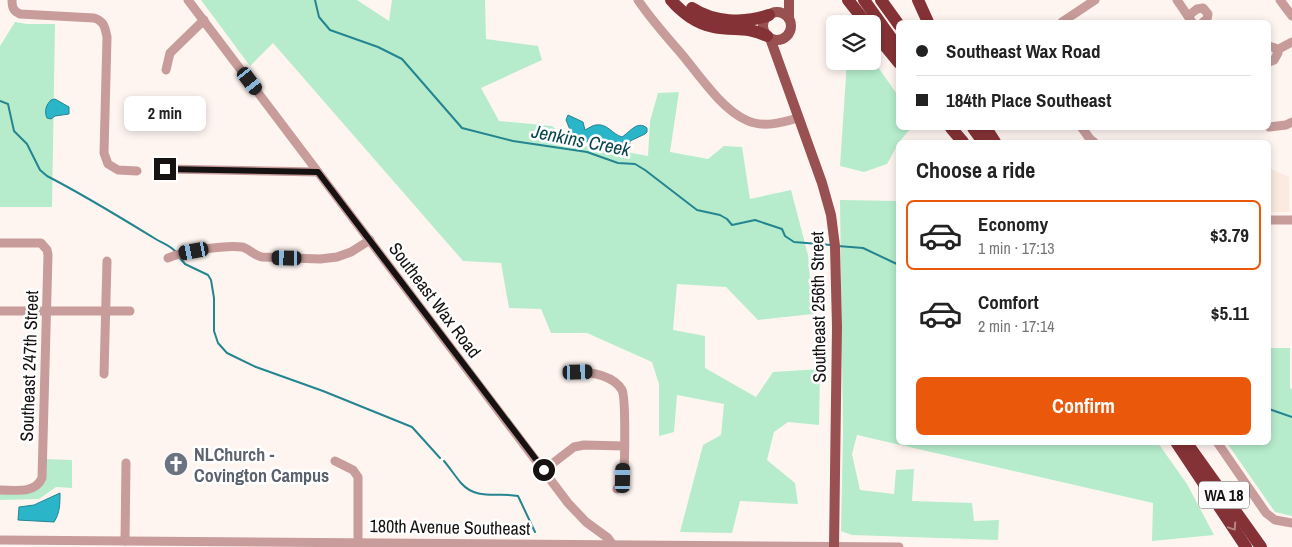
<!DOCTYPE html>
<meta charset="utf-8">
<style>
:root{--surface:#fff;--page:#f6f6f6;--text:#222;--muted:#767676;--line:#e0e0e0;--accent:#ea580c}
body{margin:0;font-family:"Archivo Narrow",sans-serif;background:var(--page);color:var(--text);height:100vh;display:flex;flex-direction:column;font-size:19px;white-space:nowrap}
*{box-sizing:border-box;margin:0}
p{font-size:16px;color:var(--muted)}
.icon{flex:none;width:28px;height:28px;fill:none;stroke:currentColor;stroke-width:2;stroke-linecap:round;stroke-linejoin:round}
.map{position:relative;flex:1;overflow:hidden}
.panel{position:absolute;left:896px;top:140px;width:375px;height:305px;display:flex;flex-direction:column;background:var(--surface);border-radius:8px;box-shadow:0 2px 8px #0003}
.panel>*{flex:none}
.guide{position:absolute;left:896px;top:20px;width:375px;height:110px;border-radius:8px;box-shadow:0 2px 8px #0003;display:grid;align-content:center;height:110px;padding:0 20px;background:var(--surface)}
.controls{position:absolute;left:826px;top:15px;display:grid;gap:10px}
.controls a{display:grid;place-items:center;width:55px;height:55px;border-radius:8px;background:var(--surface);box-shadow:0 2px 8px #0003;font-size:25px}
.end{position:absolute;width:22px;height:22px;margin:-11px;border:6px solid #161211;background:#fff;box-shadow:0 0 0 2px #fff}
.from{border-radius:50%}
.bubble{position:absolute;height:35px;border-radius:8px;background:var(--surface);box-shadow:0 2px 8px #0003;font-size:16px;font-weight:700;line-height:35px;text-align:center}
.car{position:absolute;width:15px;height:30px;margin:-15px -8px;border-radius:6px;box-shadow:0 0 4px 1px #0007;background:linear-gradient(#222 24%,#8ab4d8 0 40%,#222 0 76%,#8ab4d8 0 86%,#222 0)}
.guide b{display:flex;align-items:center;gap:18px;height:48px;font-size:19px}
.guide b+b{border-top:1px solid var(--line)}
.guide i{width:12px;height:12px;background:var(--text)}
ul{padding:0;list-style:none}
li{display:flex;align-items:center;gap:15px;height:70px;margin:0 10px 8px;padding:0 10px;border:2px solid transparent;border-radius:8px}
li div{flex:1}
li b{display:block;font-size:19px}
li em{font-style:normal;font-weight:700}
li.active{border-color:var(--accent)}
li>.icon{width:45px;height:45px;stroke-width:1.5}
h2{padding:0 20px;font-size:22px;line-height:60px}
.button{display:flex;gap:10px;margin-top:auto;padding:10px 20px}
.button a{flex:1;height:58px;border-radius:8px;background:var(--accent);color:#fff;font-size:20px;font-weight:700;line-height:58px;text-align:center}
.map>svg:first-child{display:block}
.industrial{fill:#fce9e0}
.green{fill:#b6eccc}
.water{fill:#2ab6c8;stroke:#248591}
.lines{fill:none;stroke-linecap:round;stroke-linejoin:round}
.stream{stroke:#248591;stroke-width:2}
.minor{stroke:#c79c9b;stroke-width:9}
.major{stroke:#985050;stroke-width:10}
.highway{stroke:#853236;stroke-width:12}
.oneway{stroke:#b68486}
.route{stroke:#161211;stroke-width:6}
.labels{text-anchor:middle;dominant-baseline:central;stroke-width:5;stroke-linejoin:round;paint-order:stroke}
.shield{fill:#fff;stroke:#5c5958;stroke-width:1}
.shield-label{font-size:16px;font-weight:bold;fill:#161211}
.street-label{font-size:18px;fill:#161211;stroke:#fff}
.worship-label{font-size:18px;font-weight:bold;fill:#5b616d;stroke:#fff;text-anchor:start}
.water-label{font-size:19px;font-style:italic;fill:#09454d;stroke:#fff}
</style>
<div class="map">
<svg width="1292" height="547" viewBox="0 0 1292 547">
<rect width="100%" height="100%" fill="#fef5f1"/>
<polygon class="industrial" points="1269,168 1289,177 1289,210 1287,212 1269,212"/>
<g class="green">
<polygon points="201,0 357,0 389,21 392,0 485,0 486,39 538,46 542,60 481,88 499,121 552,126 574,145 610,149 648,156 650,121 658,93 679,92 670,152 708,159 724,146 742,147 750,199 791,190 808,255 813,314 758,320 726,287 677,284 673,330 705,336 705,368 756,397 773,372 820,369 819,425 788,422 774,432 767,460 795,483 798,504 740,501 732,533 680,532 703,445 721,435 724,404 677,395 674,432 659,436 659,384 652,362 587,333 551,333 541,309 509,308 501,263 463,261 273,43 250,66"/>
<polygon points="15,22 27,24 55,24 52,207 0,207 0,46"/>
<polygon points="873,60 899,97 899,128 911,128 899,142 887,164 864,172 840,166 847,61 872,61"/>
<polygon points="840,200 899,201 899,442 1158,443 1187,484 1214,535 1152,541 1153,503 857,435 852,454 860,490 894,494 896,470 914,469 912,501 972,503 974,521 999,520 998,540 852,535 841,531 843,432"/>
<polygon points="1269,348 1290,348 1290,388 1292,389 1292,516 1275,512 1227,443 1269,442"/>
<path d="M45 459 72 460V488L56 487 39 499 0 500V493L35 491C46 484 44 471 45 459Z"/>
</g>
<g class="water">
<path d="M55 99 69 107V114L55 116 51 119 47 118C44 111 46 105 51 100Z"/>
<path d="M568 115 583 122 585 130C589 128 593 125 596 125 607 123 612 134 622 137 630 132 637 120 647 128V132L645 134 630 141 629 149H627L605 140 584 142 573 137 566 120Z"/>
<path d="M60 493C60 504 60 513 54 522L18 520 19 507 34 505Z"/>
</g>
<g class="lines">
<g class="stream">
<polyline points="315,0 319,17 330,30 378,47 402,59 462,128 513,141 587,152 618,163 635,164 645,170 697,210 720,215 727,219 732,225 755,220 782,229 785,236 794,242 831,245"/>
<path d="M0 101 8 104 14 131 27 144 40 170 47 176C84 195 118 216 154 238 162 243 170 245 176 252"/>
<polyline points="838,246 863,248 899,265"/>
<polyline points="180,258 185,264 208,275 211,280 214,298 214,331 218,343 227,353 256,367 323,391 412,427 440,458"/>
<polyline points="1269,409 1292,417"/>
<path d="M444 461C450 468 455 476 461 483 477 501 498 492 518 496L535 532"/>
</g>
<g class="minor">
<path d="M12 0C12 7 13 11 20 14L94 18C104 21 105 27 107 37L104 153 108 164 118 170 137 171"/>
<polyline points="188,0 568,503 586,522 608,538 613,545"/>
<path d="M638 0C650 18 665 35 679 51 698 73 720 108 746 120 763 128 781 123 798 118"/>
<polyline points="1177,0 1192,22"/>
<polyline points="1280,0 1292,16"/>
<polyline points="1188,16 1197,9 1203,8 1208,14 1207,19 1203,22"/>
<polyline points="1062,22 1095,0"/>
<polyline points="1269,46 1275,48 1278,53 1274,60 1269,62"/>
<polyline points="1277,50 1292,42"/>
<polyline points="166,70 170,53 204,20"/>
<polyline points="1269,127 1286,125 1292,122"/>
<polyline points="1082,128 1090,139 1094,142"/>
<polyline points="165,169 318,172"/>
<polyline points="1269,220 1292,220"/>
<path d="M0 243H41L47 250 48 255 42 478C35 494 15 490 0 490"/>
<path d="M168 258C183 251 225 245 242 247 248 248 255 256 262 257L320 259 337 257 351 252 370 240"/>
<polyline points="0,311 130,311"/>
<path d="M578 372C592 372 614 376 622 390 626 398 625 468 623 479 622 483 619 486 617 489"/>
<polyline points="104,374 107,261"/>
<polyline points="1217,442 1266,513 1275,520 1292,523"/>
<polyline points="335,461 353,470 358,477 358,542"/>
<polyline points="544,470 574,447 584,445 624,446"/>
<polyline points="0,540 899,547"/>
<polyline points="125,541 126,463"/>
</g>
<g class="major">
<circle cx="777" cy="26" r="14"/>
<polyline points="789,18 789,0"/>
<polyline points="770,38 822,183 831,215 835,246 837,327 834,547"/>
</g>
<g class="highway">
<path d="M671 0C681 12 697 24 714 27 734 31 747 26 767 36"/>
<polyline points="848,0 867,24"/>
<polyline points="864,0 899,49"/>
<polyline points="881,0 899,25"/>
<polyline points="918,0 928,22"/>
<path d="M692 8C713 22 744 24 769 15"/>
<polyline points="872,30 899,63"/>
<polyline points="951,128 963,142"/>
<polyline points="973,128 983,142"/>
<polyline points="986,128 995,142"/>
<polyline points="1176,442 1246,547"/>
<polyline points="1186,442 1261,547"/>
</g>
</g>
<defs><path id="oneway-chevron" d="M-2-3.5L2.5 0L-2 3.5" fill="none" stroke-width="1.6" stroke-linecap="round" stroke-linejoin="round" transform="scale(1.25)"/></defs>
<use class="oneway" href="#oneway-chevron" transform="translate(1233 527) rotate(56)"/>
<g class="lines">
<polyline class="route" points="165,169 318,172 544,470"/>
</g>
<defs>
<g id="church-disc" transform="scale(1.25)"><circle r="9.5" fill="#6b7280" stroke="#fff"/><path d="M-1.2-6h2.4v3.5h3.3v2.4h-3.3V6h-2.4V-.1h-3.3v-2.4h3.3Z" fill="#fff"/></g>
</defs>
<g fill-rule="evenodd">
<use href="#church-disc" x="176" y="464"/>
</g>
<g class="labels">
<rect class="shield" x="1199" y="481.5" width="50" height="27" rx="4"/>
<g class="shield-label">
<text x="1224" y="495">WA 18</text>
</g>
<g class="street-label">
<text transform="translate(435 300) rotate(53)">Southeast Wax Road</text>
<text transform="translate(818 307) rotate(-91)">Southeast 256th Street</text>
<text transform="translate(29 366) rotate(-88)">Southeast 247th Street</text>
<text transform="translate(450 527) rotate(1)">180th Avenue Southeast</text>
</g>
<g class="worship-label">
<text x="194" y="454">NLChurch -<tspan x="194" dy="21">Covington Campus</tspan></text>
</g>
<g class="water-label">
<text transform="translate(581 140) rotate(11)">Jenkins Creek</text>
</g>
</g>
</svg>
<div class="controls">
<a><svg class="icon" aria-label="layers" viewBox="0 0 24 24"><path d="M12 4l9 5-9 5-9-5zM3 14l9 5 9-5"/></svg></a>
</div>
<i class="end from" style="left:544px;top:470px"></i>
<i class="end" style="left:165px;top:169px"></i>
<div class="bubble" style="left:124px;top:96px;width:82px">2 min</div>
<i class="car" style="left:250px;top:81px;rotate:143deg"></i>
<i class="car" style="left:194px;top:251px;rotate:259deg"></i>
<i class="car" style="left:287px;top:258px;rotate:271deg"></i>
<i class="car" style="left:578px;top:372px;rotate:88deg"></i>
<i class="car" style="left:623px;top:478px;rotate:1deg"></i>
<div class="guide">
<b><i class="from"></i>Southeast Wax Road</b>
<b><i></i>184th Place Southeast</b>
</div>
<section class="panel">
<h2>Choose a ride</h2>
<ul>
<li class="active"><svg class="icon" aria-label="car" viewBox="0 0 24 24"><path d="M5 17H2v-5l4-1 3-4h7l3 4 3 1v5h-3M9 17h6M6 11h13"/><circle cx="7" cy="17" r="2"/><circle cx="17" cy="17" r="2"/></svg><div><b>Economy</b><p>1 min · 17:13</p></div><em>$3.79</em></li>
<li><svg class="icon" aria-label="car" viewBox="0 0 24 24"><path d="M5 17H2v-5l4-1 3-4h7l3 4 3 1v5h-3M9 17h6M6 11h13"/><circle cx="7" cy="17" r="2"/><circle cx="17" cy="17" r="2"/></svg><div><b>Comfort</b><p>2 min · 17:14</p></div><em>$5.11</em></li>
</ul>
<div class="button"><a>Confirm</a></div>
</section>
</div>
